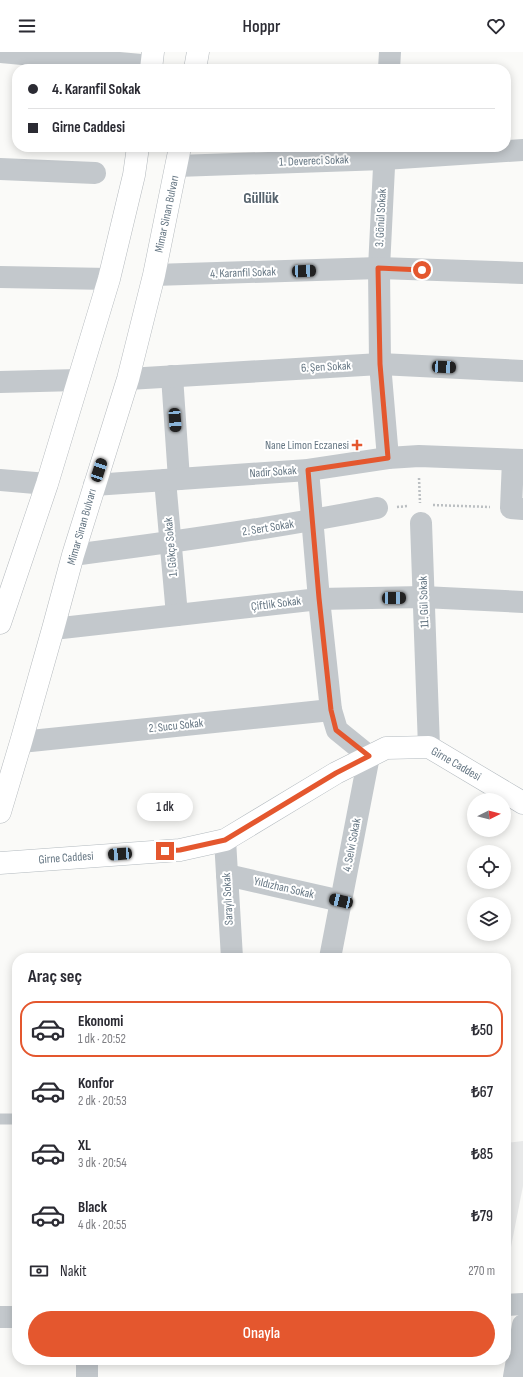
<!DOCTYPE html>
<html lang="tr">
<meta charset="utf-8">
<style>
:root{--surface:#fff;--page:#f2f2f3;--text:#2b2b33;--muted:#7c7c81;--line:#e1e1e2;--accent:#e4572e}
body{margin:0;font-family:"Sofia Sans Condensed",sans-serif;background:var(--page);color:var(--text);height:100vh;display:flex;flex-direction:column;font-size:15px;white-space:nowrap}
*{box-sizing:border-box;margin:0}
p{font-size:13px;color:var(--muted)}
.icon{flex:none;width:22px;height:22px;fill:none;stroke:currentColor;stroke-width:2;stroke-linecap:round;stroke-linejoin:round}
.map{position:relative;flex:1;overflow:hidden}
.drawer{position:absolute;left:12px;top:901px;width:499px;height:412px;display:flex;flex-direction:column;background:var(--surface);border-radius:16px;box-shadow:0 2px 10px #0003}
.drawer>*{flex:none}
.hud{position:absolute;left:12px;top:12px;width:499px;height:88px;border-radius:16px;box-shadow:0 2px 10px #0003;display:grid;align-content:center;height:88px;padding:0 16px;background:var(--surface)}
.needle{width:26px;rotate:84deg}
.fabs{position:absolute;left:467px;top:741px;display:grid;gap:8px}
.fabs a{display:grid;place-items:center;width:44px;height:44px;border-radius:50%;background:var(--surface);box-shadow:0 2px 10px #0003;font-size:20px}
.end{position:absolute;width:18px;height:18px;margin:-9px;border:5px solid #e4572e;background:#fff;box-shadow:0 0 0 2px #fff}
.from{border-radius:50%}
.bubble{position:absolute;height:28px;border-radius:14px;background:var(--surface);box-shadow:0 2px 10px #0003;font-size:13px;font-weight:600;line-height:28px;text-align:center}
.car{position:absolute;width:12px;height:24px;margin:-12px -6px;border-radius:5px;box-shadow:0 0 3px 1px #0007;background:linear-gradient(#222 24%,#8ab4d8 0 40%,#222 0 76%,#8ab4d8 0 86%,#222 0)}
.hud b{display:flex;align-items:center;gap:14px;height:38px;font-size:15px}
.hud b+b{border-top:1px solid var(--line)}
.hud i{width:10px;height:10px;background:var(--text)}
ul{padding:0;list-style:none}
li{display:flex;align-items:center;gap:12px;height:56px;margin:0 8px 6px;padding:0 8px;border:2px solid transparent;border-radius:16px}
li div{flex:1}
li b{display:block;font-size:15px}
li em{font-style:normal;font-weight:600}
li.current{border-color:var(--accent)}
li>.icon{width:36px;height:36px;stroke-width:1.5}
h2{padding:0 16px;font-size:18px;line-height:48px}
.pay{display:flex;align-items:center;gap:10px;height:44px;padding:0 16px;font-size:15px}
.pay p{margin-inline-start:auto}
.button{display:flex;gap:8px;margin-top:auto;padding:8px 16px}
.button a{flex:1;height:46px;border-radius:24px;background:var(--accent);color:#fff;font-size:16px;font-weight:600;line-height:46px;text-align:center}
header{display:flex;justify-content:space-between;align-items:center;height:52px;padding:0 16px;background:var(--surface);font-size:18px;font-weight:600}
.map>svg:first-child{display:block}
.built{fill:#e8e9e9}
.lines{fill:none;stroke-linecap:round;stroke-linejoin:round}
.secondary-casing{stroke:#b3babf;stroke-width:23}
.primary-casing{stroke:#b5babe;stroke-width:23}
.path{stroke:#bbbfc2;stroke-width:2.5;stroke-dasharray:2 2;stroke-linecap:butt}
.service{stroke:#c3c8cc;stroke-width:11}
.minor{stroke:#c3c8cc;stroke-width:22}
.secondary{stroke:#fff;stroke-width:22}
.primary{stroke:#fff;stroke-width:22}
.route{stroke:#e4572e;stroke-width:5}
.poi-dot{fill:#e4572e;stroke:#fff;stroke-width:1.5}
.labels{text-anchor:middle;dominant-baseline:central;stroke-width:4;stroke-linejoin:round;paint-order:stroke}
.street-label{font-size:12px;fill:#657683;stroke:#fff}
.poi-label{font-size:12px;fill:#657683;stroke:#fff;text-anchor:end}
.district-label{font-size:16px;font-weight:bold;fill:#57646e;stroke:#fff}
</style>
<header><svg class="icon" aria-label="menu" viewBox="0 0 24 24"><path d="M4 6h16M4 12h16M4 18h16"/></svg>Hoppr<svg class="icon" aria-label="heart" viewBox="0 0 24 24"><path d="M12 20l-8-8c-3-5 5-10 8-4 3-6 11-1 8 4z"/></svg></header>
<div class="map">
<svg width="523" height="1325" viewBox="0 0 523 1325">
<rect width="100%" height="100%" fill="#fafaf8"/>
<polygon class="built" points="523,1089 523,1134 506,1220 506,1091"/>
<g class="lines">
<g class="secondary-casing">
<polyline id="secondary" points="0,811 180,798 225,788 336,721 386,696 429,695 523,751"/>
</g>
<g class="primary-casing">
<g id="primary">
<polyline points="151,17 153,0"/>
<polyline points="195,17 198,0"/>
<polyline points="0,571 47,432 109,227 134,123 138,95"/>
<polyline points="0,760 21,690 53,577 73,503 128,327 154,223 180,95"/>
</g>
</g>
<g class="path">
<polyline points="419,426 420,451"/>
<polyline points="433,453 490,455"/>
<polyline points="397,455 408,454"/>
</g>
<polyline class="service" points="0,1067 17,1067"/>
<g class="minor">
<polyline points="0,0 152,14"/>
<polyline points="389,17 390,0"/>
<polyline points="385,95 379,216 380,312 388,406"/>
<polyline points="177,114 384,107 523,98"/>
<polyline points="0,117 95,121"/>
<polyline points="154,223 379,216 523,221"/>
<polyline points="0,225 109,227"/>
<polyline points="172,324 179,427"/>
<polyline points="128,327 380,312 523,319"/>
<polyline points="0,330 78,328"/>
<polyline points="513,408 511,456 523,457"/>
<polyline points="308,418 319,547 331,658 337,678 369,704 330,906"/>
<polyline points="0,428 47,432"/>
<polyline points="165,428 177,563"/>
<polyline points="94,433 308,418 388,406 419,404 523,408"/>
<polyline points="421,471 429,695"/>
<path d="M73 503C175 490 276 476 377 456"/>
<polyline points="53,577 319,547 423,545 523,550"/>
<polyline points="21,690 331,658"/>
<polyline points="225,788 232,906"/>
<polyline points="227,823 341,849"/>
<polyline points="506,1253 523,1252"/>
<polyline points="0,1265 17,1265"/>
<polyline points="87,1325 87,1308"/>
<polyline points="514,1325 523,1273"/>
</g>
<use href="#secondary" class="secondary"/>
<use href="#primary" class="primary"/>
</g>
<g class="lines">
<polyline class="route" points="165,799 180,798 225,788 336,721 369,704 336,678 331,658 319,546 308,418 388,406 380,312 378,216 422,218"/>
</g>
<path class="poi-dot" d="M355 387h4v4h4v4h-4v4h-4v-4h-4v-4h4z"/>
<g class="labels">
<g class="street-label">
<text transform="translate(314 109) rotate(-2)">1. Devereci Sokak</text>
<text transform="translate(167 162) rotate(-78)">Mimar Sinan Bulvarı</text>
<text transform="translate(381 166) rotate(-87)">3. Gönül Sokak</text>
<text transform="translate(243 221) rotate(-2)">4. Karanfil Sokak</text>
<text transform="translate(326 315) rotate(-3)">6. Şen Sokak</text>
<text transform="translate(273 420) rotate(-4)">Nadir Sokak</text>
<text transform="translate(82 475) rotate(-74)">Mimar Sinan Bulvarı</text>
<text transform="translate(268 476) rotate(-9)">2. Sert Sokak</text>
<text transform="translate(171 495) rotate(-95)">1. Gökçe Sokak</text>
<text transform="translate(424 550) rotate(-92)">11. Gül Sokak</text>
<text transform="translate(276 552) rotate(-7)">Çiftlik Sokak</text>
<text transform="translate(176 674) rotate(-6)">2. Sucu Sokak</text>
<text transform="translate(456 712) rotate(30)">Girne Caddesi</text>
<text transform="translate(352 793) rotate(-79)">4. Selvi Sokak</text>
<text transform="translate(66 806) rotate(-4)">Girne Caddesi</text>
<text transform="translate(284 836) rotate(13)">Yıldızhan Sokak</text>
<text transform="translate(228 847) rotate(-93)">Saraylı Sokak</text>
</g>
<g class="poi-label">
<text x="349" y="393">Nane Limon Eczanesi</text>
</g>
<g class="district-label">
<text x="261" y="146">Güllük</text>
</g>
</g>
</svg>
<div class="fabs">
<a><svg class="needle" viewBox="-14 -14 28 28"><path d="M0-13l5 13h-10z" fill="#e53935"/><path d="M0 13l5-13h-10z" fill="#7c7c81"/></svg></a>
<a><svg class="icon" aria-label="locate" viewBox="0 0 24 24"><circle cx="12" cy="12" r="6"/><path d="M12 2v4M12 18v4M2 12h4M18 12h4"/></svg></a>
<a><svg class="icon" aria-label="layers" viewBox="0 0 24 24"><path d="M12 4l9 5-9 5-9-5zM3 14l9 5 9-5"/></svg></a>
</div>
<i class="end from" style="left:422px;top:218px"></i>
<i class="end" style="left:165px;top:799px"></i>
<div class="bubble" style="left:137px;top:741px;width:56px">1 dk</div>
<i class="car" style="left:304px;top:219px;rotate:88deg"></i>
<i class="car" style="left:444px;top:315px;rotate:93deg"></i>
<i class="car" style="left:175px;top:368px;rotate:176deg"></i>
<i class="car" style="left:99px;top:418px;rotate:18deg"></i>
<i class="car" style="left:394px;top:546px;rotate:89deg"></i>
<i class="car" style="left:120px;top:802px;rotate:266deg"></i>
<i class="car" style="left:341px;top:849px;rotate:283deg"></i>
<div class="hud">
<b><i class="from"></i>4. Karanfil Sokak</b>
<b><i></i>Girne Caddesi</b>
</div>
<section class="drawer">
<h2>Araç seç</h2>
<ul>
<li class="current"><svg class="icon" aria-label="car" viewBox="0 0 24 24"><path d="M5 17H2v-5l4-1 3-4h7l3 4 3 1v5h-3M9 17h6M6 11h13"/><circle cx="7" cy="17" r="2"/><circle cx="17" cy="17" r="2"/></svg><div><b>Ekonomi</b><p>1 dk · 20:52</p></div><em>₺50</em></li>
<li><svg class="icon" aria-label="car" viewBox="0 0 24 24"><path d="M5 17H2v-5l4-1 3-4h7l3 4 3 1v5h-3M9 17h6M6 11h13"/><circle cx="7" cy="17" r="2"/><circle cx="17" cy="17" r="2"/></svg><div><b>Konfor</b><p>2 dk · 20:53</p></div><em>₺67</em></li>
<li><svg class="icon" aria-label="car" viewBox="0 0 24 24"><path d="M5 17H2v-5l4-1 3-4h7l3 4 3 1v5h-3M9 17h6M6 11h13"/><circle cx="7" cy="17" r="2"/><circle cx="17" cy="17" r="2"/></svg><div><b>XL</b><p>3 dk · 20:54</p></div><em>₺85</em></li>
<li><svg class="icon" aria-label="car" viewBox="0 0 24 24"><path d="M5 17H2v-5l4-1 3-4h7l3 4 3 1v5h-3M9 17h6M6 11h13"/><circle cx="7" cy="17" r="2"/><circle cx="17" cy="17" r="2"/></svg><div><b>Black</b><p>4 dk · 20:55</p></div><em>₺79</em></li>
</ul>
<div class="pay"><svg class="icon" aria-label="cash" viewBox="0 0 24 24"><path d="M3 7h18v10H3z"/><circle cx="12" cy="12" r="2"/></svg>Nakit<p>270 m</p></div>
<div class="button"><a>Onayla</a></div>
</section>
</div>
